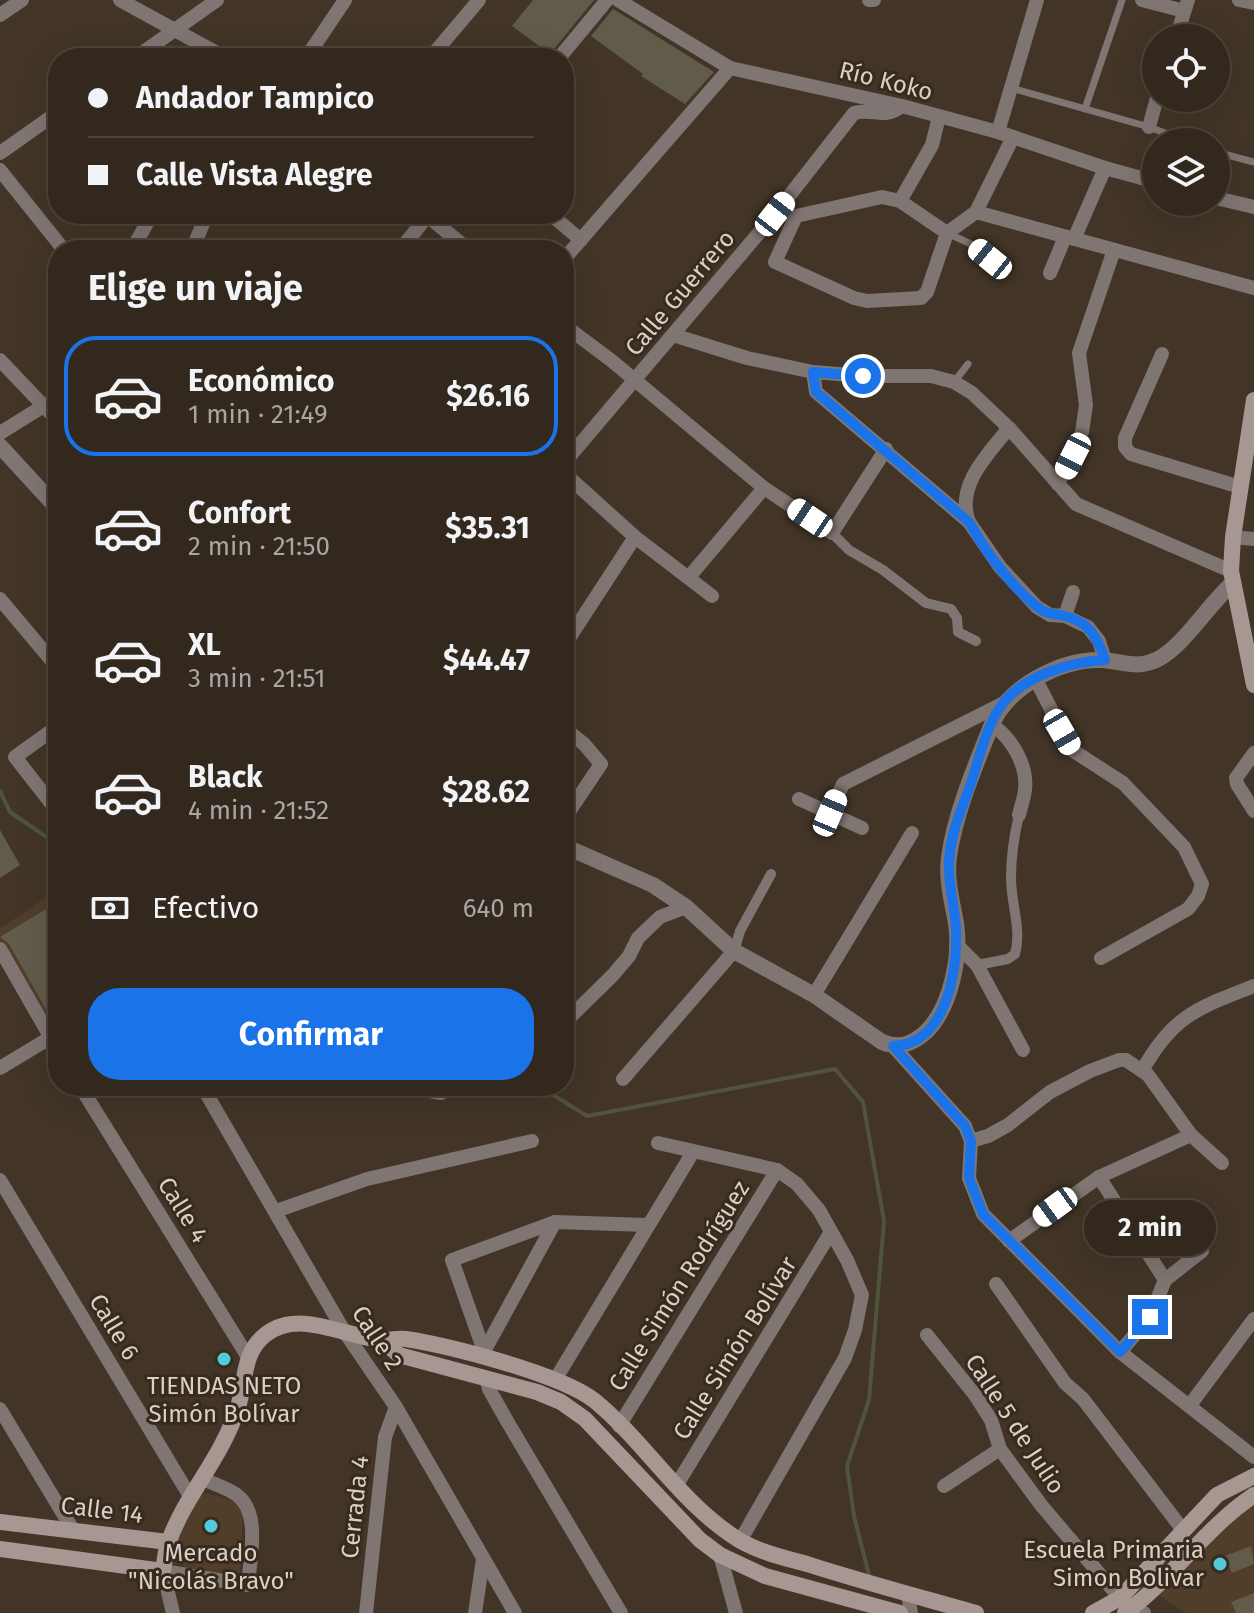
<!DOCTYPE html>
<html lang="es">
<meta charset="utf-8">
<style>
:root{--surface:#32281d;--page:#3a3026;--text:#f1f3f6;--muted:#a8a6a4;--line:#4d443b;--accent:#1a73e8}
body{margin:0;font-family:"Fira Sans",sans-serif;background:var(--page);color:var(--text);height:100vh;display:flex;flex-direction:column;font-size:30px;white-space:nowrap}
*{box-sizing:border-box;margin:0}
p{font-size:26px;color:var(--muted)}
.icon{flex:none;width:44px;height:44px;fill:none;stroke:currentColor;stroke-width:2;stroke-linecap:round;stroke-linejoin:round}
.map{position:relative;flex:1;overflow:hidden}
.drawer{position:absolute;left:48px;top:240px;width:526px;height:856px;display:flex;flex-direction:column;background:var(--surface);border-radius:32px;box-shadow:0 8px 32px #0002,0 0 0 2px var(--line)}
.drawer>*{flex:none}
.guide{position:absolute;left:48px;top:48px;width:526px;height:176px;border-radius:32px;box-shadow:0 8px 32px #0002,0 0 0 2px var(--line);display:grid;align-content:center;height:176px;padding:0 40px;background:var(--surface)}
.tools{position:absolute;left:1142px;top:24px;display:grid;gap:16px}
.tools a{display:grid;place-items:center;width:88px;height:88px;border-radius:50%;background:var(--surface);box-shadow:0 8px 32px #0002,0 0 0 2px var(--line);font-size:40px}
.end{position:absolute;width:36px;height:36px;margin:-18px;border:10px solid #1a73e8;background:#fff;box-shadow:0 0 0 4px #fff}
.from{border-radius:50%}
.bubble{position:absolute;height:56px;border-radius:28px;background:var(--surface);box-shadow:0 8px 32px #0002,0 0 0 2px var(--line);font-size:26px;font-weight:700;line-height:56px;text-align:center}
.car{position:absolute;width:24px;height:48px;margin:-24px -12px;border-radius:10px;box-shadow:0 0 6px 2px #0007;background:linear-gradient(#fff 24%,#345 0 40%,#fff 0 76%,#345 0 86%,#fff 0)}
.guide b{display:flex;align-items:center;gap:28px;height:76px;font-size:30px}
.guide b+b{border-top:2px solid var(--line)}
.guide i{width:20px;height:20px;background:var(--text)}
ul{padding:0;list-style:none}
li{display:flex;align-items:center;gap:24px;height:120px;margin:0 16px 12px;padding:0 24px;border:4px solid transparent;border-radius:32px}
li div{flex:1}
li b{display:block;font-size:30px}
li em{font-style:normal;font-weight:700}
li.selected{border-color:var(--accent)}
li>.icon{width:72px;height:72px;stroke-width:1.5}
h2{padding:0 40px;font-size:36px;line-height:96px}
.pay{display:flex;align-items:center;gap:20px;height:88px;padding:0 40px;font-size:30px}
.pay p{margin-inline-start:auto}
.button{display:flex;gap:16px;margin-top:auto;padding:16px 40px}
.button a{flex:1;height:92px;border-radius:32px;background:var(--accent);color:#fff;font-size:32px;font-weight:700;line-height:92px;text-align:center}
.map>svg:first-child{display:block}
.built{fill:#503e2b}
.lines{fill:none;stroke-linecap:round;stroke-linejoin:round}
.stream{stroke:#50533d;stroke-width:4}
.building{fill:#615c49}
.service{stroke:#7f7572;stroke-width:7}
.pedestrian{stroke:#7f7572;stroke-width:10}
.minor{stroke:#7f7572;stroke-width:14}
.tertiary{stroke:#7f7572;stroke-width:16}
.secondary{stroke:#a79792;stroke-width:16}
.route{stroke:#1a73e8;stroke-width:10}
.poi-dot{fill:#52cbd9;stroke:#382b1d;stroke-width:3}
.labels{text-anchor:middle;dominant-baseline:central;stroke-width:6;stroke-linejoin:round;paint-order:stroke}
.street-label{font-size:24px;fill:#d9d0c8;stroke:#382b1d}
.poi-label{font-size:24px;fill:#d9d0c8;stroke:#382b1d}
</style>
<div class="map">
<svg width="1254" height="1613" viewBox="0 0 1254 1613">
<rect width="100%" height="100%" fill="#423527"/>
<g class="built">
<polygon points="58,889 58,1027 51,1032 0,939 0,929"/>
<polygon points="206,1493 235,1501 243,1513 240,1578 185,1569 173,1539 194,1500"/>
<polygon points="1254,1501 1254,1613 1186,1613 1158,1595 1215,1533"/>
</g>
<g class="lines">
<g class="stream">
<polyline points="0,791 10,812 58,845"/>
<polyline points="539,1086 587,1116 835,1069 863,1102 884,1221 869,1400 847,1466 854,1516 870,1579"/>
</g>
</g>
<g class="building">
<polygon points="533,0 594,0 550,54 512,26"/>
<polygon points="613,9 714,72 685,104 641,76 643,74 591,36"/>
<polygon points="0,830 20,865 0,878"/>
<polygon points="58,902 58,1017 52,1020 9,944 0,937"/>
<polygon points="1251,1546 1254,1564 1232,1573 1225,1556"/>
<polygon points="1254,1593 1254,1613 1236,1613 1231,1602"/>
</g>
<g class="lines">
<g class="service">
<polyline points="1011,88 1149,127 1189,142"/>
<polyline points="1085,109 1122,0"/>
<polyline points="1216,152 1254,162"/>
<polyline points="947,233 973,245 997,268"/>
<polyline points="954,382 968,364"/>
</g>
<g class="pedestrian">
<polyline points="832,533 849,550 883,570 926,603 951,609 957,618 958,632 976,641"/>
<polyline points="734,951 740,931 771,874"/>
<path d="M977 965 1008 959 1015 954C1022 930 1011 904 1011 878 1011 857 1014 836 1019 815"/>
</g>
<g class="minor">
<polyline points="120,0 226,58"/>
<polyline points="618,0 730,68 902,106 998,132 1105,168 1156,182"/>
<polyline points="869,0 874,0"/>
<polyline points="1142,0 1184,11"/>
<polyline points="1239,0 1254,3"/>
<polyline points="0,15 22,0"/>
<polyline points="1176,38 1188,0"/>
<polyline points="135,58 217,0"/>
<polyline points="306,58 345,0"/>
<polyline points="430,58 479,0"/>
<polyline points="559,58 607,0"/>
<polyline points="1149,127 1157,98"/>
<polyline points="998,132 1037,0"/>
<polyline points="0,153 58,112"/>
<polyline points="0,170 64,250"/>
<polyline points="1216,198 1254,207"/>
<polyline points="900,201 932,145 939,117"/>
<polyline points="976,212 1254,288"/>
<polyline points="425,214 469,250"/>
<polyline points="550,214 581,240"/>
<polyline points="787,215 796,216 882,197 900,201 947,233"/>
<polyline points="796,216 775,262 854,298 867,301 921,298 927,292 947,233 976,212 1013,137"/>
<polyline points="1074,239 1105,168"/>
<polyline points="305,249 308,250"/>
<polyline points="132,250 152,214"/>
<polyline points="192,250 207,214"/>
<polyline points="400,250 429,214"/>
<polyline points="564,259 730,68"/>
<polyline points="1050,273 1065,237"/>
<polyline points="564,325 612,361 764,488 832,533 886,449"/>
<polyline points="673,335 747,358 813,372 863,376 931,376 954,382 972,393 1009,428 1076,504 1231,571"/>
<polyline points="1162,354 1125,438 1125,447 1131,454 1240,487"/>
<polyline points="0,360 58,421"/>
<polyline points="813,372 816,392 969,522 1000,567 1037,607 1050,615 1065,616 1088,627 1099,641 1105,660"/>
<polyline points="0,433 58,397"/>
<path d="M564 463 775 214 854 113C874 108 883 120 902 106"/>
<polyline points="564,473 635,537 712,596"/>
<polyline points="1058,484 1082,432 1086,405 1079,353 1114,250"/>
<path d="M969 522C955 486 988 454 1009 428"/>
<polyline points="1233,537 1254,539"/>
<polyline points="689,577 764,488"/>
<polyline points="0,599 58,668"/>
<polyline points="1065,616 1073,592"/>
<polyline points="564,646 635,537"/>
<polyline points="1035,678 1072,750 1123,783 1184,847 1202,884 1198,896 1188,909 1101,958"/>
<path d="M991 724C1011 737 1028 765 1025 790 1024 798 1021 807 1019 815"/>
<polyline points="58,726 15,757 58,812"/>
<polyline points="564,728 584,744 601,764 564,819"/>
<polyline points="1254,753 1236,778 1237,784 1254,811"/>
<polyline points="799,799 862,828"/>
<polyline points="830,813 843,784 1002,704"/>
<polyline points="956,944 977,965 1023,1050"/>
<polyline points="0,949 58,1050"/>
<polyline points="814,995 912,833"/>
<polyline points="564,1023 613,975 629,956 638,938 660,917 686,907"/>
<polyline points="893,1046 965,1126 971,1141 969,1178 983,1214 1120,1352 1254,1457"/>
<polyline points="0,1068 58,1033"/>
<path d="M1142 1071C1173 1015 1198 1008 1254 986"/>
<polyline points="623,1079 734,951"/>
<polyline points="80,1086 248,1357"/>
<polyline points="202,1086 344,1331 396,1407 515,1613"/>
<polyline points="400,1086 441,1093"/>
<polyline points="971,1141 988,1136 1008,1125 1050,1092 1090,1071 1119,1060 1126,1060 1148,1075 1191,1135 1222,1163"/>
<polyline points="658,1143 777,1170 797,1184 819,1210 847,1260 862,1295 855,1330 845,1358 740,1541"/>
<polyline points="1099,1177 1165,1280"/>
<polyline points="0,1180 191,1498"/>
<polyline points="276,1211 367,1179 532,1141"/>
<polyline points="1009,1241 1099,1177 1191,1135"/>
<polyline points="1165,1280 1202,1251"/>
<polyline points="996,1284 1065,1383 1083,1399 1183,1530"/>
<polyline points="927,1335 975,1395 991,1420 1000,1449 1041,1505 1120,1598 1132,1608 1144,1613"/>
<polyline points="484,1351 452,1260 555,1222 647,1225"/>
<polyline points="1120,1352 1150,1317 1165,1280"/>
<polyline points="481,1357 555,1222"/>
<polyline points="486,1378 489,1389 507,1421 621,1613"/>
<polyline points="555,1380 693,1152"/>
<polyline points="1190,1405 1254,1319"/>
<polyline points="0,1409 73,1530"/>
<polyline points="619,1426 777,1170"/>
<polyline points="676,1486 831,1232"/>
<polyline points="944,1486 1000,1449"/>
<polyline points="720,1555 736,1613"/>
<polyline points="908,1594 911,1613"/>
<path d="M173 1613 163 1571 248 1585C250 1558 261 1513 237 1495 228 1488 214 1484 203 1479"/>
<polyline points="366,1613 385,1437 396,1407"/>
<polyline points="475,1613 483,1559"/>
</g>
<g class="tertiary">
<polyline points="0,446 58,509"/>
<path d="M564 846 653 885 686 907 734 951 814 995 882 1042C900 1049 912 1044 926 1032 951 1007 961 957 956 923 952 901 946 880 949 857 955 814 974 769 990 729 1005 688 1059 659 1102 660 1119 661 1134 668 1151 662 1179 654 1208 604 1233 583"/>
</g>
<g class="secondary">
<polyline points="1254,400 1233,537 1231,571 1254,685"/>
<polyline points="382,1340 399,1355 537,1392 561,1402 585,1419 700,1540 720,1555 765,1576 900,1613"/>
<polyline points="0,1522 168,1542"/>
<path d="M0 1549 163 1571C165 1561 165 1550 169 1541 186 1494 222 1458 238 1407 246 1382 242 1353 265 1335 299 1308 344 1337 382 1340 390 1340 398 1338 406 1339 450 1346 561 1374 595 1401 646 1443 681 1504 739 1540 759 1552 785 1558 807 1564 863 1582 920 1597 976 1613"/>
<polyline points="1093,1613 1120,1598 1217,1495 1254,1476"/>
<path d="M1125 1613C1173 1578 1205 1528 1254 1495"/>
</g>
</g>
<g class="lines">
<path class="route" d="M863 376 813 372 816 392 969 522C986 552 1010 584 1036 606 1046 615 1054 613 1065 616 1089 622 1098 638 1105 660 1070 662 1022 676 1001 706 985 729 979 760 970 786 961 810 950 836 949 862 948 886 955 906 956 929 958 971 946 1045 893 1046L965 1126 971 1141 969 1178 983 1214 1120 1352 1150 1317"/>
</g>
<g class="poi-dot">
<circle cx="224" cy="1359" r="8"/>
<circle cx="211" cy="1526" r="8"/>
<circle cx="1220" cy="1564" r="8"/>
</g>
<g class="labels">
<g class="street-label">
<text transform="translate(886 81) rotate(14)">Río Koko</text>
<text transform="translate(680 293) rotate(-50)">Calle Guerrero</text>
<text transform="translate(183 1210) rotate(58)">Calle 4</text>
<text transform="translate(679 1286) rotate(-58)">Calle Simón Rodríguez</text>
<text transform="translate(114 1327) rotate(59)">Calle 6</text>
<text transform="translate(377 1338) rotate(57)">Calle 2</text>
<text transform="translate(735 1348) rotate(-58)">Calle Simón Bolívar</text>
<text transform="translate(1015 1424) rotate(57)">Calle 5 de Julio</text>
<text transform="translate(355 1507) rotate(-84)">Cerrada 4</text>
<text transform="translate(102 1510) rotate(7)">Calle 14</text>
</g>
<g class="poi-label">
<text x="224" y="1386">TIENDAS NETO<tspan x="224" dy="28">Simón Bolívar</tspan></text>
<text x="1204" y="1550" text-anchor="end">Escuela Primaria<tspan x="1204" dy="28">Simon Bolivar</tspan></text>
<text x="211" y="1553">Mercado<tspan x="211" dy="28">"Nicolás Bravo"</tspan></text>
</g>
</g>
</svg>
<div class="tools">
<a><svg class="icon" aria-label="locate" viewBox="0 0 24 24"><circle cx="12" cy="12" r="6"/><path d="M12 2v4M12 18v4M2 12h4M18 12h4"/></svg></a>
<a><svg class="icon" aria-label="layers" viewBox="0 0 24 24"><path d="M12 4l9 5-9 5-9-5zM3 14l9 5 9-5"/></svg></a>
</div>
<i class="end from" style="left:863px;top:376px"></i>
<i class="end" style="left:1150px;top:1317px"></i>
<div class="bubble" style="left:1084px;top:1200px;width:132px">2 min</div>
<i class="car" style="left:775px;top:214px;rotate:38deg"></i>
<i class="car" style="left:990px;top:259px;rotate:309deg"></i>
<i class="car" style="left:1073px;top:456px;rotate:207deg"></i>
<i class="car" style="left:810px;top:518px;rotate:304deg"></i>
<i class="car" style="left:1062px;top:732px;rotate:150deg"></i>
<i class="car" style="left:830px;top:813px;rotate:23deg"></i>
<i class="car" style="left:1055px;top:1207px;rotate:234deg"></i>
<div class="guide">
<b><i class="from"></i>Andador Tampico</b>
<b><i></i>Calle Vista Alegre</b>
</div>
<section class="drawer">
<h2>Elige un viaje</h2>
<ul>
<li class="selected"><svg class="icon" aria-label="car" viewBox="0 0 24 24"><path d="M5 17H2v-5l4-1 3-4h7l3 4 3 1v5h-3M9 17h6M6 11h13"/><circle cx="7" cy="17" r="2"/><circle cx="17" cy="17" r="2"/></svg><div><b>Económico</b><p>1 min · 21:49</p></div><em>$26.16</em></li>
<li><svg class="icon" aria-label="car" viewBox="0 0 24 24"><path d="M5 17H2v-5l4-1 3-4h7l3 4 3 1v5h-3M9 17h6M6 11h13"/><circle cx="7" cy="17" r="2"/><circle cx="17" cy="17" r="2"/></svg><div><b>Confort</b><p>2 min · 21:50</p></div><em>$35.31</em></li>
<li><svg class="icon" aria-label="car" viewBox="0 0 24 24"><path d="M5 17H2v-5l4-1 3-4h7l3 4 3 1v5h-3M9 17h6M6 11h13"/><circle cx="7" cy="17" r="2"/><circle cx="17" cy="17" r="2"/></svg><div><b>XL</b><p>3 min · 21:51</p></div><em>$44.47</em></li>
<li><svg class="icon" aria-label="car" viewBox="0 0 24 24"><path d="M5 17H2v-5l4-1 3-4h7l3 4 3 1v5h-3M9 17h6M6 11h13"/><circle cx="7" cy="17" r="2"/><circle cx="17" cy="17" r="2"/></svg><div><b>Black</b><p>4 min · 21:52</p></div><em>$28.62</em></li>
</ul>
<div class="pay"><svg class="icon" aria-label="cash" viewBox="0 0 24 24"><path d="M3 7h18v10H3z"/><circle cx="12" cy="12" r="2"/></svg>Efectivo<p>640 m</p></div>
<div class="button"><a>Confirmar</a></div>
</section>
</div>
